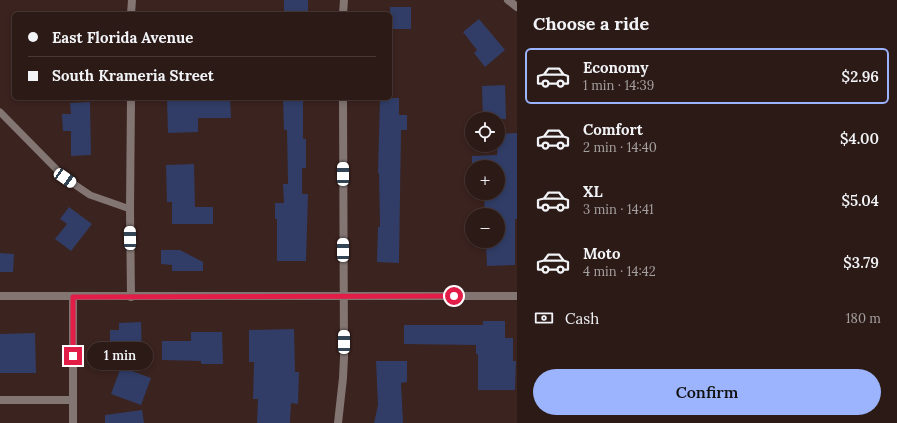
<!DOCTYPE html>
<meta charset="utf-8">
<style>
:root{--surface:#2c1a17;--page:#342320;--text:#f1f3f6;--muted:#a6a1a1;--line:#483836;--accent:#9cb4fd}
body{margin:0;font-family:Lora,serif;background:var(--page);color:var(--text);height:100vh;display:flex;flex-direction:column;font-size:15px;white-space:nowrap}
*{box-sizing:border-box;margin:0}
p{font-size:13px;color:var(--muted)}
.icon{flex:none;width:22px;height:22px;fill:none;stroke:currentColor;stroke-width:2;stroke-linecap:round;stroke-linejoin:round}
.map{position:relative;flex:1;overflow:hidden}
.panel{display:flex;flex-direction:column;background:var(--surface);width:380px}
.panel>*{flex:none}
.banner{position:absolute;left:12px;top:12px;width:380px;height:88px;border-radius:6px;box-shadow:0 2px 6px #0003,0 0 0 1px var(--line);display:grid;align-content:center;height:88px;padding:0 16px;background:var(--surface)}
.controls{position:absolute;left:465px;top:112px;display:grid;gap:8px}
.controls a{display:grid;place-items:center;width:40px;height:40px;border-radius:50%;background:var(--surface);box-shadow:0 2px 6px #0003,0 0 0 1px var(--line);font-size:20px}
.end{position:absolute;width:18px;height:18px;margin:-9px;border:5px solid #e11d48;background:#fff;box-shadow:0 0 0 2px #fff}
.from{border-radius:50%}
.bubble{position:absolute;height:28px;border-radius:14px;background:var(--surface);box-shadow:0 2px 6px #0003,0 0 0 1px var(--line);font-size:13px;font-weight:600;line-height:28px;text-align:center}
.car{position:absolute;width:12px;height:24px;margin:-12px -6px;border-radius:5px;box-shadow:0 0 3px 1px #0007;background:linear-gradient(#fff 24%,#345 0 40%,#fff 0 76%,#345 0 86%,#fff 0)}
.banner b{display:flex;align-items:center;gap:14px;height:38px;font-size:15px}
.banner b+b{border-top:1px solid var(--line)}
.banner i{width:10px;height:10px;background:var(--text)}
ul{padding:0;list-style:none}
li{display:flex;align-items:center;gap:12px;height:56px;margin:0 8px 6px;padding:0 8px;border:2px solid transparent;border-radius:6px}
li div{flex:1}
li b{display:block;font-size:15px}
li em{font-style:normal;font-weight:600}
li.active{border-color:var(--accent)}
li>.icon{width:36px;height:36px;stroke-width:1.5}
h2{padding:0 16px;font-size:18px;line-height:48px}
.pay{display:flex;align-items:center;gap:10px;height:44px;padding:0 16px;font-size:15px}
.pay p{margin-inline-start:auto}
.action{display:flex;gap:8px;margin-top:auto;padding:8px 16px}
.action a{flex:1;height:46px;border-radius:24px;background:var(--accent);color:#111;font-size:16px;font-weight:600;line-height:46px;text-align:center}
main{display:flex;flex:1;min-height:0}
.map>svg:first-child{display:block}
.building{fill:#313d66}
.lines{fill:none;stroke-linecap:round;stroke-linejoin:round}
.service{stroke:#827572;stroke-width:7}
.minor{stroke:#827572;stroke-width:8}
.tertiary{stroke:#827572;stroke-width:8}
.route{stroke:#e11d48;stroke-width:5}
</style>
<main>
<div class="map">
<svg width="517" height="423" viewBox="0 0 517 423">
<rect width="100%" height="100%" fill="#3b231f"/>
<g class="building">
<rect x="284" y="0" width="24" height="14"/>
<rect x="390" y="7" width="21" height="22"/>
<polygon points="479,19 505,50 485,67 474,53 477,50 463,32"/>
<polygon points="505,85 506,119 483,119 482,86"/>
<polygon points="230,98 231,118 198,118 198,132 168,133 167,100"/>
<polygon points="283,98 303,98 303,139 306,139 306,168 302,168 302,194 308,194 306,261 277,261 277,219 275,219 275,203 284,203 283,184 288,184 287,130 284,130"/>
<polygon points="380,98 399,98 399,115 407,115 407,130 401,130 399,263 377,262 378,227 380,227 379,173 378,173"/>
<polygon points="90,102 91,155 71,156 71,131 63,131 62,114 71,114 70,103"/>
<polygon points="517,133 517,219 515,219 515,265 487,266 486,243 495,243 495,241 498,241 498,215 484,215 485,193 498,193 498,167 472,167 472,156 497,155 498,134"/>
<polygon points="194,164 195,207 213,207 213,224 172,224 172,202 167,202 166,165"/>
<polygon points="69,207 92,224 71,251 55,239 67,224 60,219"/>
<polygon points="161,250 180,250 203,262 203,271 172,271 172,265 161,264"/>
<polygon points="0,253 14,254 13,272 0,272"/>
<polygon points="483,321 505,321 505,338 513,338 513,361 516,361 515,390 478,390 478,354 476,354 476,345 404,344 404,325 483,325"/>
<polygon points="141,322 142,352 110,352 110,330 119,330 119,323"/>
<polygon points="294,329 295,372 299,372 298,404 291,403 290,423 257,423 258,399 253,399 254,362 249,362 249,330"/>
<polygon points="191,332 222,332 223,364 201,364 201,361 162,360 162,341 191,341"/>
<polygon points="35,333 36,373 0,373 0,334"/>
<polygon points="376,361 407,361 407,382 401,383 403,423 374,423 378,405"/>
<polygon points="121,367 151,378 141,405 111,394"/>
<polygon points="142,410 144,423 105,423 105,415"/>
</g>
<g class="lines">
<polyline class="service" points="0,112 65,178 90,195 130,209"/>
<g class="minor">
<polyline points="508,0 517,7"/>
<polyline points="131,14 132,0"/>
<polyline points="343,14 344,0"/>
<polyline points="73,297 73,423"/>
<polyline points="131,297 130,209 131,98"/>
<polyline points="0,400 73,400"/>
<polyline points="338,423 343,378 344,357 343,98"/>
</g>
<polyline class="tertiary" points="0,296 517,296"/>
</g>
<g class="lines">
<polyline class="route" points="73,356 73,297 454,296"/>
</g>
</svg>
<div class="controls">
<a><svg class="icon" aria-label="locate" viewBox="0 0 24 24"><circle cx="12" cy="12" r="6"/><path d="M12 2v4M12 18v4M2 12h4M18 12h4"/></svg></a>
<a>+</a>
<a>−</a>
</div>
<i class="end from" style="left:454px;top:296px"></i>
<i class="end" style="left:73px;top:356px"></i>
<div class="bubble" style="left:87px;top:342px;width:66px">1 min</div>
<i class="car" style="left:343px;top:174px;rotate:0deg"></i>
<i class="car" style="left:65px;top:178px;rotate:124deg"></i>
<i class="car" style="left:130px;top:238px;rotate:359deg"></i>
<i class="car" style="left:343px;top:250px;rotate:0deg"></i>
<i class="car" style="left:344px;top:342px;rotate:0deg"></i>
<div class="banner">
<b><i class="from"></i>East Florida Avenue</b>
<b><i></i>South Krameria Street</b>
</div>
</div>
<section class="panel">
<h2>Choose a ride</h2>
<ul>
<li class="active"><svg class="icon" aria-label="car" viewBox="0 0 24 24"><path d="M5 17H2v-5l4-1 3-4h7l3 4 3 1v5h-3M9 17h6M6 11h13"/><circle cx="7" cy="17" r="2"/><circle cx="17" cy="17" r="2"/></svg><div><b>Economy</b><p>1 min · 14:39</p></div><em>$2.96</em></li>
<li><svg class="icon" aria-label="car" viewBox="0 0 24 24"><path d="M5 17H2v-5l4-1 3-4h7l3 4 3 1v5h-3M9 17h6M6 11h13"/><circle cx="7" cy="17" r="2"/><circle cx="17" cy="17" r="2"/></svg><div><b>Comfort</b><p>2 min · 14:40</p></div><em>$4.00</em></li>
<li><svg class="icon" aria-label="car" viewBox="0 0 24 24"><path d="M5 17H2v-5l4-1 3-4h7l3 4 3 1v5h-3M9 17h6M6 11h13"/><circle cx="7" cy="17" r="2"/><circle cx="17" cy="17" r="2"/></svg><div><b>XL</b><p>3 min · 14:41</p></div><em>$5.04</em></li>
<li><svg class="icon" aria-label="car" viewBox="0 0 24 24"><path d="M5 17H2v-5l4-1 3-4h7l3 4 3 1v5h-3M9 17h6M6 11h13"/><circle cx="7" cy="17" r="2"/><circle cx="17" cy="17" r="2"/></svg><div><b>Moto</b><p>4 min · 14:42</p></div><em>$3.79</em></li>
</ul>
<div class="pay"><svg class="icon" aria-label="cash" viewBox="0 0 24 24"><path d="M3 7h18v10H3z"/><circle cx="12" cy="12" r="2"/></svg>Cash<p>180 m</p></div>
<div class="action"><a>Confirm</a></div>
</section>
</main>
